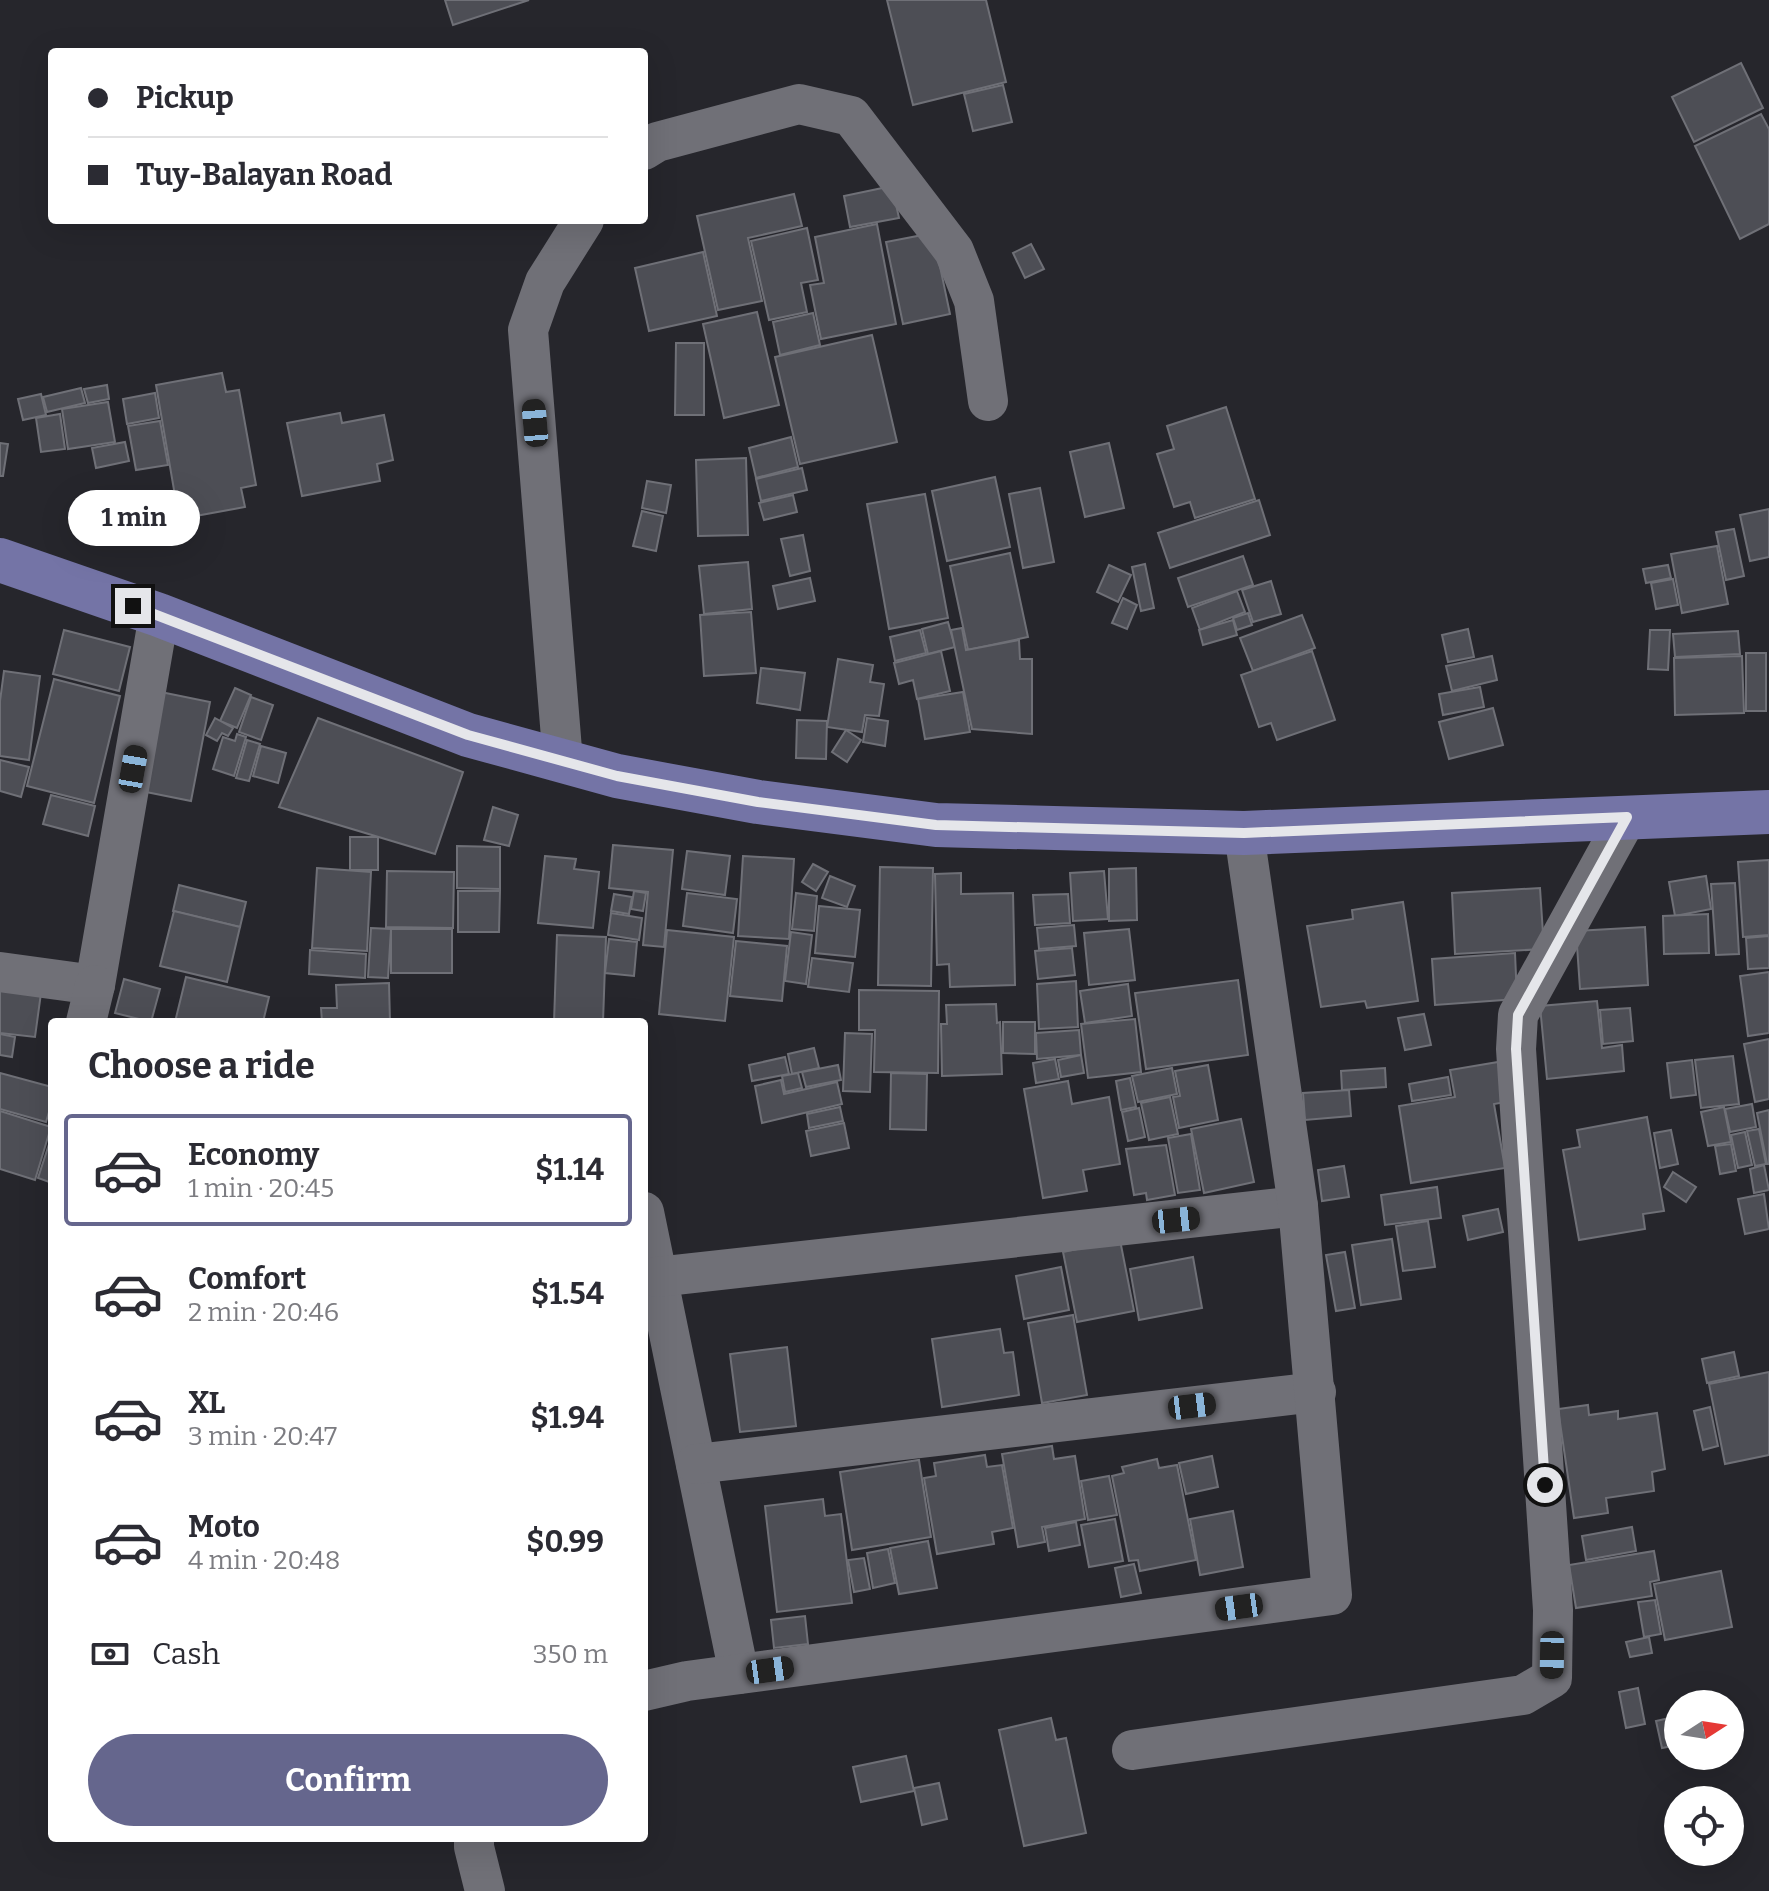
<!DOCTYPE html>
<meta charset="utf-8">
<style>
:root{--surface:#fff;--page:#f2f2f3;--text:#2b2b33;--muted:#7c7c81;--line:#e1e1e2;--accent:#65668d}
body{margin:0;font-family:Bitter,serif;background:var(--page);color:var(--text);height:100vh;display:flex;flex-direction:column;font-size:30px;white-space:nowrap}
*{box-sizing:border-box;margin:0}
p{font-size:26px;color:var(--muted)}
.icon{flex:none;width:44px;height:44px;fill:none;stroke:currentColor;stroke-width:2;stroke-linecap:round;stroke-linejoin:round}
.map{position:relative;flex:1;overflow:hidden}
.drawer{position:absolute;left:48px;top:1018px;width:600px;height:824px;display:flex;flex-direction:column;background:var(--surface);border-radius:8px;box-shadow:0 8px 32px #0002}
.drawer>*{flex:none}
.banner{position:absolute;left:48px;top:48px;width:600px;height:176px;border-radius:8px;box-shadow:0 8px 32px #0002;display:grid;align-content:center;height:176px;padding:0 40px;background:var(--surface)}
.needle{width:52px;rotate:78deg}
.tools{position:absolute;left:1664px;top:1690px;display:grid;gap:16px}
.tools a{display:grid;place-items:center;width:80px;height:80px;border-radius:50%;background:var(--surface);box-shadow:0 8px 32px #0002;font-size:40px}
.end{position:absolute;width:36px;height:36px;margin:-18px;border:10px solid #e5e6ea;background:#111;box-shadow:0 0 0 4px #111}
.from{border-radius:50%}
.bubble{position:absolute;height:56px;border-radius:28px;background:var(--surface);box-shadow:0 8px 32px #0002;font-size:26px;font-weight:700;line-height:56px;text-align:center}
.car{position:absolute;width:24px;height:48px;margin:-24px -12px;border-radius:10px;box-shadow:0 0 6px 2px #0007;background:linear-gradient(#222 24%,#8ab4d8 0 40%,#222 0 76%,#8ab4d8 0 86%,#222 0)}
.banner b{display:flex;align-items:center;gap:28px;height:76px;font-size:30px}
.banner b+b{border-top:2px solid var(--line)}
.banner i{width:20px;height:20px;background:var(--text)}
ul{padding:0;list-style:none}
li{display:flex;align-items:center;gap:24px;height:112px;margin:0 16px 12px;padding:0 24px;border:4px solid transparent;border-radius:8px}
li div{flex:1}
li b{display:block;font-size:30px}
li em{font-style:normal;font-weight:700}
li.on{border-color:var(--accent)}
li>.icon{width:72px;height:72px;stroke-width:1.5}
h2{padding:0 40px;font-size:36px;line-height:96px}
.pay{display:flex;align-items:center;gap:20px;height:88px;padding:0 40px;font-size:30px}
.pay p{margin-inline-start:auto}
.button{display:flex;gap:16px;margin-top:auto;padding:16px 40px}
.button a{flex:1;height:92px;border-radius:48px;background:var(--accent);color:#fff;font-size:32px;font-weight:700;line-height:92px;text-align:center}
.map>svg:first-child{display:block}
.building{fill:#4d4e55;stroke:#6f7077;stroke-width:2}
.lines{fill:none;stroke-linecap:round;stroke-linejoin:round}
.minor{stroke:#707077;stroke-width:40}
.major{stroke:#7474a6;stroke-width:44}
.route{stroke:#e5e6ea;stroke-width:10}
</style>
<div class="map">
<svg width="1769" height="1891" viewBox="0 0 1769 1891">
<rect width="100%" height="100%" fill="#26262c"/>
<g class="building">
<polygon points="445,0 529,0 453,25"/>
<polygon points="887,0 986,0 1006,82 913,105"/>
<polygon points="1741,63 1763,108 1694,142 1672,97"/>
<polygon points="1003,85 1012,122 973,131 964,94"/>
<polygon points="1761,114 1769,129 1769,224 1740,239 1695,146"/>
<polygon points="892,186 899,218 850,227 844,196"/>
<polygon points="794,194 802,226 748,238 762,301 718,310 697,216"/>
<polygon points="877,224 896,324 821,339 810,285 824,283 815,237"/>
<polygon points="807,228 818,280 801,283 807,312 769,320 751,241"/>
<polygon points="933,233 950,314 903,324 886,242"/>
<polygon points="1031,244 1044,269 1025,278 1013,253"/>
<polygon points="703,252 717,316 649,331 635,268"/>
<polygon points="757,312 779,405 724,418 703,324"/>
<polygon points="813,313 820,345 780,355 773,322"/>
<polygon points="872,335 897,442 800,464 775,357"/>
<polygon points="676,343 704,343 704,415 675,415"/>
<polygon points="222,373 226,392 239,390 256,485 241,488 245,507 179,519 156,385"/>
<polygon points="107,385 109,399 88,403 84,389"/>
<polygon points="81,388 85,403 47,412 43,397"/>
<polygon points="155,393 159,418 127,424 123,399"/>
<polygon points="41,394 46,415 23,420 18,399"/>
<polygon points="108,402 115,442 68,449 62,409"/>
<polygon points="1226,407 1255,499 1195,518 1190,502 1174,507 1157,454 1174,449 1167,426"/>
<polygon points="340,413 342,423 384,415 393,460 377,464 380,481 302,496 287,423"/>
<polygon points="60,414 65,449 41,452 36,418"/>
<polygon points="160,421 168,465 136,470 128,426"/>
<polygon points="791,437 798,467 756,478 749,448"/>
<polygon points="125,442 129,461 96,468 92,448"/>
<polygon points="0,443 8,444 3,476 0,476"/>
<polygon points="1109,443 1124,508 1085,517 1070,452"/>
<polygon points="746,458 748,535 698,536 696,460"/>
<polygon points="802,468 807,490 761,501 756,479"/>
<polygon points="995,477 1010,547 947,561 932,491"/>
<polygon points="647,481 671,485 666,513 642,508"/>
<polygon points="1040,488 1054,562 1023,568 1009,494"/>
<polygon points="925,494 948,618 889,629 867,504"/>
<polygon points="793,495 797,512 764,520 759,503"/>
<polygon points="1259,500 1270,535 1170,568 1158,533"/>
<polygon points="1769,509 1769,557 1750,561 1740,515"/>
<polygon points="642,511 663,516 656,551 633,546"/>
<polygon points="1734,529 1744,576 1726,580 1716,532"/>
<polygon points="803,535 810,571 790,576 781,539"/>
<polygon points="1717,546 1728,604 1682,613 1671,554"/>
<polygon points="1010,553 1028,637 968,650 950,566"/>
<polygon points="1243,556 1253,585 1188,607 1178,578"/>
<polygon points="748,562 752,609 704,614 699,566"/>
<polygon points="1145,564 1154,608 1141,611 1132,567"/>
<polygon points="1109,565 1131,575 1118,602 1097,592"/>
<polygon points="1668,565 1671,578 1646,583 1643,569"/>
<polygon points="810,578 815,601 778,609 773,586"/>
<polygon points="1673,579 1678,605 1656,609 1651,583"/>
<polygon points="1271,581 1281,614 1253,622 1242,590"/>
<polygon points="1237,591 1245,612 1200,630 1192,608"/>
<polygon points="1123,598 1137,605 1127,629 1112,623"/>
<polygon points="751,612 756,673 704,676 700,615"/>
<polygon points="1248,613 1252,625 1237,630 1233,618"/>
<polygon points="1302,615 1315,648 1253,671 1240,638"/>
<polygon points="1233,620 1237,635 1203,645 1199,630"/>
<polygon points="948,622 955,647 928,654 922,629"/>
<polygon points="962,628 966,650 1019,640 1020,659 1032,659 1032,734 972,729 951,630"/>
<polygon points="1468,629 1474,657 1448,662 1442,635"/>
<polygon points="64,630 130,647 119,691 53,674"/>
<polygon points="920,630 926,653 895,661 890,637"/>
<polygon points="1650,630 1670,630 1668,670 1648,669"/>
<polygon points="1738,631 1740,654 1675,657 1673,634"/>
<polygon points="941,651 950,691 917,699 913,680 899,684 894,663"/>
<polygon points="1312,651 1335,720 1277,740 1271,723 1259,727 1241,675"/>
<rect x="1746" y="653" width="20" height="58"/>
<polygon points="1492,656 1497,680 1452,691 1446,666"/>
<polygon points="1742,656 1744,713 1675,715 1674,658"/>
<polygon points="838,659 873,665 870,682 884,684 879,716 865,715 862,732 827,727"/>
<polygon points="761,668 805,673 800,710 757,703"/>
<polygon points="4,671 40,676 29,760 0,756 0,701"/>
<polygon points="54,679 120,696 94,803 27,786"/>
<polygon points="1480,687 1484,707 1443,715 1439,694"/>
<polygon points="235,688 251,695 237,728 220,721"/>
<polygon points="151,690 210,702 191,801 131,789"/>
<polygon points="963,692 970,732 925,739 918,699"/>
<polygon points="251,697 273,705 261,740 239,732"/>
<polygon points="1493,708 1503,745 1449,759 1439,722"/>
<polygon points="215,718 233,728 228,736 222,733 217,741 206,735"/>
<polygon points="318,718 463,772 435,854 279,807"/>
<polygon points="867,718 888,721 885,746 863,742"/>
<polygon points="797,720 827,721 826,759 796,758"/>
<polygon points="846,730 861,740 847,762 832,752"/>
<polygon points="237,734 246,737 234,776 213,769 223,737 235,741"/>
<polygon points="247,740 260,744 249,781 236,778"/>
<polygon points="261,746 286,753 278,783 253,776"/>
<polygon points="0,760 29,767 21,797 0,791"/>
<polygon points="51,795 95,806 88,836 43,824"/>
<polygon points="493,807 518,815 509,846 484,840"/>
<rect x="350" y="837" width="28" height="33"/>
<polygon points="613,845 673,850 664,947 643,945 648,892 609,888"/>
<polygon points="457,846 500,847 500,889 457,888"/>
<polygon points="687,851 730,856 725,895 682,889"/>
<polygon points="545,856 576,859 574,869 599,872 593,928 538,923"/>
<polygon points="743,856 794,859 789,939 738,936"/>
<polygon points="1769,860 1769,935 1743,937 1738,862"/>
<polygon points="813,864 828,872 816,891 802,882"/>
<polygon points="880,867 933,868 931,986 878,985"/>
<polygon points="317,868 371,872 367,951 312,948"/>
<polygon points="1136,868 1137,920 1109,921 1109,869"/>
<polygon points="387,871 454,872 453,928 386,927"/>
<polygon points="1104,871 1108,919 1073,921 1070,873"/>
<polygon points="961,873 961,894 1013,893 1015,985 950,987 949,964 937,965 935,874"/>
<polygon points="830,876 855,886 847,907 822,898"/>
<polygon points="1706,876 1711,909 1675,916 1669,882"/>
<polygon points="1735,883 1739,954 1716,955 1711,884"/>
<polygon points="179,885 246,902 240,927 173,911"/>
<polygon points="1540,888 1544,949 1455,954 1452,893"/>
<polygon points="458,891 500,891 499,932 458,932"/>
<polygon points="634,891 646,893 643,911 631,909"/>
<polygon points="687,893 737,899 733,933 683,926"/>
<polygon points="796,893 817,896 814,931 792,929"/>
<polygon points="614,894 632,897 629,914 611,911"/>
<polygon points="1068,894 1070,923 1035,925 1033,895"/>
<polygon points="1403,902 1418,1001 1367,1008 1365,1001 1321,1007 1307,926 1353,919 1352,910"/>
<polygon points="819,906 860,910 855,957 815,953"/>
<polygon points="174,911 240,927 227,982 160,966"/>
<polygon points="611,913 642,918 639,940 608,935"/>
<polygon points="1708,914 1709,953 1664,954 1663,916"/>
<polygon points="1074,925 1076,946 1039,949 1037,928"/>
<polygon points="1645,927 1648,985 1580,989 1576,931"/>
<polygon points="371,928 391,929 388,978 368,977"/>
<rect x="391" y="929" width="61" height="44"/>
<polygon points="1129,929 1135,980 1089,985 1084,933"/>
<polygon points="667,930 734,937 725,1021 659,1014"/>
<polygon points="791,932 812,935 806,984 785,981"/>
<polygon points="557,935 606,937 603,1022 554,1022"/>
<polygon points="1769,936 1769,968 1748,969 1746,938"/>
<polygon points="609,939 637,942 634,976 605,973"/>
<polygon points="736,941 787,946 782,1001 730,996"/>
<polygon points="1072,948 1075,975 1038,979 1035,951"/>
<polygon points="310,950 366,954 365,978 309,974"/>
<polygon points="1515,953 1517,999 1435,1005 1432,959"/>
<polygon points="812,958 853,963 849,992 808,987"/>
<polygon points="1769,972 1769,1033 1748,1036 1740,976"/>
<polygon points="186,977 269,997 263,1022 175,1022"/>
<polygon points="124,979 160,989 151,1022 115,1013"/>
<polygon points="1238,980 1248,1055 1146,1069 1135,993"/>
<polygon points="1076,981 1078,1027 1039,1029 1037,984"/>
<polygon points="389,983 390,1022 322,1022 321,1008 337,1008 336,985"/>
<polygon points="1128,984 1132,1016 1085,1023 1080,991"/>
<polygon points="0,988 41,993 35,1037 0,1033"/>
<polygon points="859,990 939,991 938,1073 874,1072 875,1030 859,1030"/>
<polygon points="1597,1001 1602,1048 1622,1045 1624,1071 1547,1079 1540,1006"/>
<polygon points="996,1004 997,1023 1000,1022 1002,1074 942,1076 941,1024 947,1024 946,1005"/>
<polygon points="1630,1008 1633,1041 1603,1044 1600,1010"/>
<polygon points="1424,1014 1431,1045 1405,1050 1398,1018"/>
<polygon points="1135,1019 1141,1072 1088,1078 1081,1024"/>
<polygon points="1003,1022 1035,1022 1035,1054 1003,1053"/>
<polygon points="1079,1030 1081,1055 1037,1059 1036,1033"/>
<polygon points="845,1033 872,1034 870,1092 843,1091"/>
<polygon points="0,1034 15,1037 12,1057 0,1055"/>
<polygon points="1769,1039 1769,1099 1755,1102 1744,1044"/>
<polygon points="814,1048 819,1068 792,1074 788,1054"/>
<polygon points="1081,1055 1084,1073 1061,1077 1058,1060"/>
<polygon points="1733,1056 1739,1104 1701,1108 1695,1060"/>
<polygon points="785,1057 789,1074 752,1081 749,1065"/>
<polygon points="1055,1059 1059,1079 1036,1083 1033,1063"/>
<polygon points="1510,1060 1517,1100 1494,1104 1505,1168 1411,1183 1399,1106 1455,1097 1450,1070"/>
<polygon points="1692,1060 1696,1095 1671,1098 1667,1063"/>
<polygon points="838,1065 841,1080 806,1087 802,1072"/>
<polygon points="1208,1065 1218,1120 1179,1128 1173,1097 1180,1096 1175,1071"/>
<polygon points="1172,1068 1177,1094 1138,1102 1132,1076"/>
<polygon points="1385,1068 1386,1087 1342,1090 1341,1071"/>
<polygon points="0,1073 52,1087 52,1102 46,1122 0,1109"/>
<polygon points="798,1073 802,1088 785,1092 782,1076"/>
<polygon points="891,1073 927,1074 926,1130 890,1129"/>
<polygon points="1448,1077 1451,1095 1412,1101 1409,1084"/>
<polygon points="1130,1078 1136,1107 1121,1110 1116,1081"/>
<polygon points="781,1080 784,1094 837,1082 842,1104 762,1123 755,1086"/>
<polygon points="1068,1081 1072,1104 1109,1097 1120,1164 1083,1170 1087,1191 1043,1198 1024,1089"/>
<polygon points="1349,1090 1351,1116 1305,1120 1303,1093"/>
<polygon points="1170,1097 1178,1134 1149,1140 1141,1103"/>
<polygon points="1752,1104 1756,1127 1730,1132 1725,1109"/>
<polygon points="840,1107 843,1121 809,1128 807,1114"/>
<polygon points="1724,1107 1731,1142 1708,1146 1701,1112"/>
<polygon points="1139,1108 1145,1137 1128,1141 1122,1112"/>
<polygon points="1769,1110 1769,1164 1767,1164 1757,1113"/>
<polygon points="0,1111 51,1127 35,1180 0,1169"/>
<polygon points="1647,1117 1664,1211 1643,1214 1645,1229 1579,1240 1563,1150 1580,1147 1577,1130"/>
<polygon points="1241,1119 1254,1182 1204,1193 1191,1129"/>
<polygon points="844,1123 849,1148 811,1156 806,1131"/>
<polygon points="1759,1129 1766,1164 1755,1166 1747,1131"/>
<polygon points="1671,1130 1678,1164 1660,1168 1654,1133"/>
<polygon points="1745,1132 1752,1165 1738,1168 1731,1135"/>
<polygon points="1191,1134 1200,1190 1178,1193 1168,1138"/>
<polygon points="52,1135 52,1183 38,1178"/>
<polygon points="1731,1144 1736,1171 1720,1174 1715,1146"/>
<polygon points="1166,1145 1175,1195 1147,1200 1146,1193 1134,1195 1126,1149"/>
<polygon points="1764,1165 1769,1190 1754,1193 1750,1169"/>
<polygon points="1344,1166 1349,1197 1322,1201 1318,1170"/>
<polygon points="1673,1172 1696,1187 1686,1202 1664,1187"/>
<polygon points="1437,1187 1441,1218 1385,1225 1381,1195"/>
<polygon points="1764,1194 1769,1229 1745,1234 1738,1199"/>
<polygon points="1498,1209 1503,1232 1468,1240 1463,1216"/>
<polygon points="1428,1221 1435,1267 1403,1271 1396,1226"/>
<polygon points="1392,1239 1401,1299 1361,1305 1352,1245"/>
<polygon points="1120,1240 1134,1311 1077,1322 1063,1252"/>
<polygon points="1345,1252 1355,1308 1336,1311 1326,1255"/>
<polygon points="1193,1257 1202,1308 1139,1320 1130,1269"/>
<polygon points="1061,1267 1069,1310 1024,1319 1016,1276"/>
<polygon points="1073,1315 1087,1395 1042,1403 1028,1323"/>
<polygon points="1000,1329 1004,1353 1013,1352 1019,1395 942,1407 932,1339"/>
<polygon points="787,1347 796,1426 740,1432 730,1354"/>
<polygon points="1734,1352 1739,1376 1707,1383 1702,1359"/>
<polygon points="1769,1372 1769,1455 1725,1464 1709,1384"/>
<polygon points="1588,1405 1589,1415 1618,1411 1618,1419 1657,1413 1665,1469 1652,1472 1654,1491 1606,1498 1608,1513 1574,1518 1558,1409"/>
<polygon points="1710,1407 1718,1446 1703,1450 1694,1411"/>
<polygon points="1052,1446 1054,1459 1075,1456 1085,1519 1042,1527 1045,1542 1018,1547 1002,1454"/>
<polygon points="985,1455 987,1467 1002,1465 1013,1528 992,1532 994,1544 937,1554 924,1478 936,1476 934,1463"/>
<polygon points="1212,1456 1218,1487 1186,1494 1179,1463"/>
<polygon points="1157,1459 1159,1468 1177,1465 1196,1560 1140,1571 1138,1560 1129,1561 1112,1476 1124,1473 1122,1467"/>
<polygon points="919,1460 931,1537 852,1550 840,1472"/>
<polygon points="1109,1476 1117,1515 1088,1520 1081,1481"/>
<polygon points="823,1499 825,1516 841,1514 852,1603 777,1612 765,1506"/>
<polygon points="1233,1511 1243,1567 1200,1575 1190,1519"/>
<polygon points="1115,1519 1123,1561 1089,1567 1081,1525"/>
<polygon points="1076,1522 1080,1545 1049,1551 1045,1528"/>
<polygon points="1632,1527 1636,1551 1586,1560 1582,1536"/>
<polygon points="928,1541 937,1588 899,1594 890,1548"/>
<polygon points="888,1549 895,1583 873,1588 867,1553"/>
<polygon points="1654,1551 1659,1580 1650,1582 1652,1596 1576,1608 1569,1565"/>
<polygon points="864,1558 870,1589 854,1592 848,1560"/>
<polygon points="1134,1564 1141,1593 1121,1597 1115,1568"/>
<polygon points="1721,1571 1732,1627 1665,1640 1654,1584"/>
<polygon points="1655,1600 1661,1634 1644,1637 1638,1602"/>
<polygon points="805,1616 808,1644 774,1648 771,1620"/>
<polygon points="1649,1637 1652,1653 1630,1657 1626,1642"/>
<polygon points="1638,1688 1645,1724 1626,1728 1619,1692"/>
<polygon points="1678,1716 1678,1745 1662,1748 1656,1721"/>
<polygon points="1051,1718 1056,1740 1066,1738 1086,1833 1024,1846 999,1730"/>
<polygon points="906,1756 914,1791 861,1802 853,1767"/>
<polygon points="939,1783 947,1819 922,1825 914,1788"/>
</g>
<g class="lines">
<g class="minor">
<polyline points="644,150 657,142 799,104 851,116 954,251 974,301 988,401"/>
<polyline points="563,762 528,330 545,282 584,220"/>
<polyline points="0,972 95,985 159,615"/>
<polyline points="86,1022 95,985"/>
<polyline points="644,1212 739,1674"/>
<polyline points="657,1277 1298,1206"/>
<polyline points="696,1464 1316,1392"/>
<polyline points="644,1691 687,1681 1332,1595 1298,1206 1244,833"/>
<polyline points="1132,1750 1523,1695 1552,1678 1553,1610 1516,1049 1518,1015 1627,817"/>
<polyline points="474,1838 474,1847 485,1891"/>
</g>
<polyline class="major" points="0,560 159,615 468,735 617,776 758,802 936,825 1244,833 1769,812"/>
</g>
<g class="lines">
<polyline class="route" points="133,606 468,735 617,776 758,802 936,825 1244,833 1627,817 1518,1015 1516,1049 1545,1485"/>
</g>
</svg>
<div class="tools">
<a><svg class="needle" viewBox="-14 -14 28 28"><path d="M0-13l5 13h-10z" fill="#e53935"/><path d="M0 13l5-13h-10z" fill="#7c7c81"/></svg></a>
<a><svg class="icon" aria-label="locate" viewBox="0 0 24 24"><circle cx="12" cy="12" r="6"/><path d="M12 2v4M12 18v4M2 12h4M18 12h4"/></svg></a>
</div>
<i class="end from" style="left:1545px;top:1485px"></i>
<i class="end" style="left:133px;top:606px"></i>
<div class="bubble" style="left:68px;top:490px;width:132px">1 min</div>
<i class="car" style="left:535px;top:423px;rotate:355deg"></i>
<i class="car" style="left:133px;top:769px;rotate:10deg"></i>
<i class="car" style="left:1176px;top:1220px;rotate:84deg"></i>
<i class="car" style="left:1192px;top:1406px;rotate:83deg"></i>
<i class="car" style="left:1239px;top:1607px;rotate:262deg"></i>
<i class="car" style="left:1552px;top:1655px;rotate:181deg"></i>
<i class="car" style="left:770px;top:1670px;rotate:82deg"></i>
<div class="banner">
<b><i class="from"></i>Pickup</b>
<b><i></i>Tuy-Balayan Road</b>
</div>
<section class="drawer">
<h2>Choose a ride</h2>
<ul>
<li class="on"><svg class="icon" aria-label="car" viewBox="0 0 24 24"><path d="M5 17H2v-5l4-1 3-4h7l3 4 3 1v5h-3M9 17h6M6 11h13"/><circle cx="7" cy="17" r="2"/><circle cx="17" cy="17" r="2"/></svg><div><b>Economy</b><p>1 min · 20:45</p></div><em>$1.14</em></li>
<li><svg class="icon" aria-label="car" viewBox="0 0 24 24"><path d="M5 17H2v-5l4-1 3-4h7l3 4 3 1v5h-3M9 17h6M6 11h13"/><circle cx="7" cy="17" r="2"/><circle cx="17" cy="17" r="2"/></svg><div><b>Comfort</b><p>2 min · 20:46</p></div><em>$1.54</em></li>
<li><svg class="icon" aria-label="car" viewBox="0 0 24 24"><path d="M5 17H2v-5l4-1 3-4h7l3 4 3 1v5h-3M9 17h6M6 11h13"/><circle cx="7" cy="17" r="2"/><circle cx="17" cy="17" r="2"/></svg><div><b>XL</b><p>3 min · 20:47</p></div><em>$1.94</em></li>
<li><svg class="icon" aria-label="car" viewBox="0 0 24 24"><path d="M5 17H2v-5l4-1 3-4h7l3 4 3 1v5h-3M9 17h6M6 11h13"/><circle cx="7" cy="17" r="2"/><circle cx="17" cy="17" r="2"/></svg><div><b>Moto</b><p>4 min · 20:48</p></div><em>$0.99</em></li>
</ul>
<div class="pay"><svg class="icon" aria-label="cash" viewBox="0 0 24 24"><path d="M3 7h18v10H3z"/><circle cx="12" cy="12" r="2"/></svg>Cash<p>350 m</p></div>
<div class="button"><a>Confirm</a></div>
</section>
</div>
